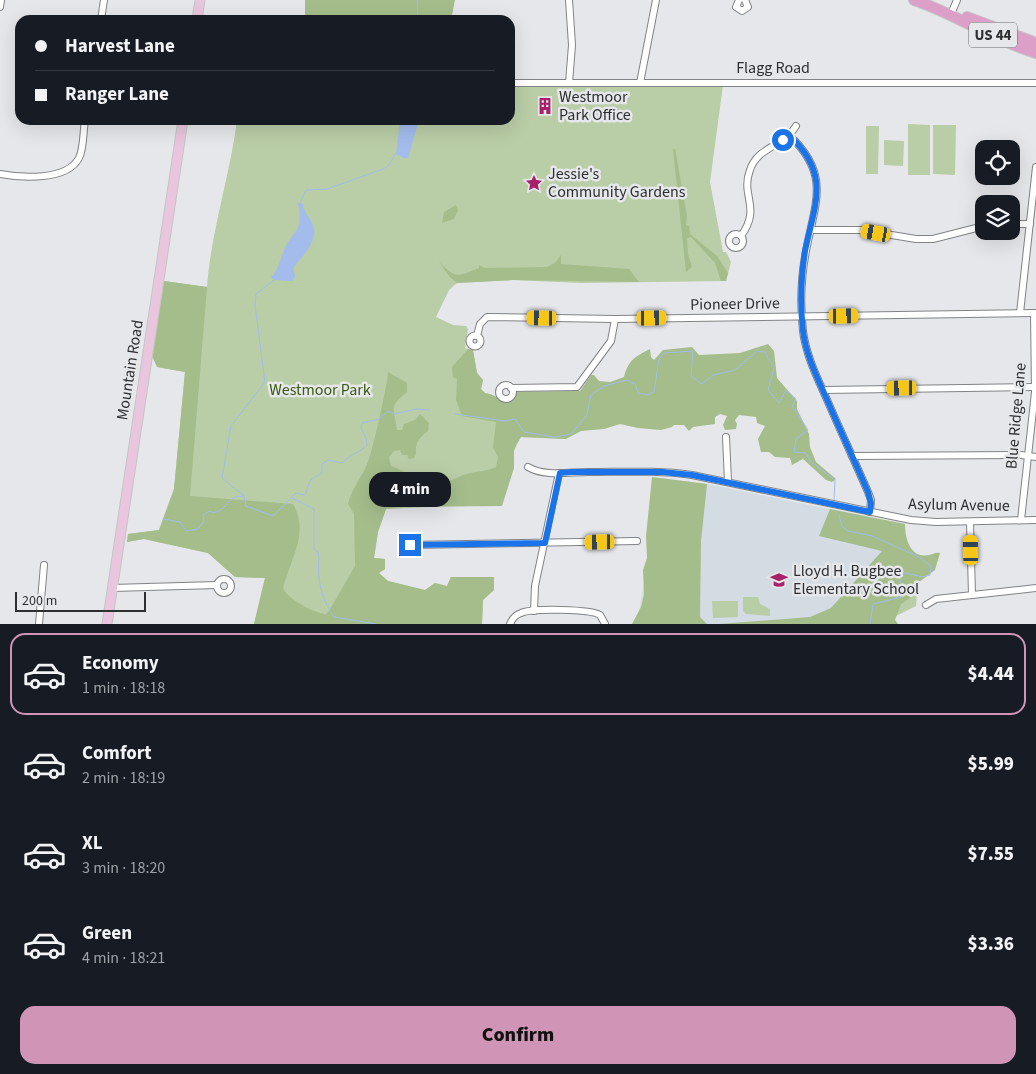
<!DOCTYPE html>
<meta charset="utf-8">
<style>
:root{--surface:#171b24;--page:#242831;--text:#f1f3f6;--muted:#9ea1a6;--line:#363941;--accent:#d094b7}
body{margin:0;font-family:"Source Sans 3",sans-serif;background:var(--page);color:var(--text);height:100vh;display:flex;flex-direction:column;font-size:19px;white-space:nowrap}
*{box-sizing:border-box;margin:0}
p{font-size:16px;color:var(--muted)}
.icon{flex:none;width:28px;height:28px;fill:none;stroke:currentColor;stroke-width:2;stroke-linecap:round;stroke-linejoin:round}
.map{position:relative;height:624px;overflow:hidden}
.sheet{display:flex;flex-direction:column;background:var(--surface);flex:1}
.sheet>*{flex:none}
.top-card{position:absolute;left:15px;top:15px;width:500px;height:110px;border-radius:15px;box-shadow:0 5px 20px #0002;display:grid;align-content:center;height:110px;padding:0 20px;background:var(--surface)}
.tools{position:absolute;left:975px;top:140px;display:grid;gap:10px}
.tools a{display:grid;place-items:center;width:45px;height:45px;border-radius:10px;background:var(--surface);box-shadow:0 5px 20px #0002;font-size:25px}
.scale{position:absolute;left:15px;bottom:12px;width:131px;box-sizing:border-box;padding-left:5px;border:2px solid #2e2f30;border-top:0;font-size:14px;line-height:18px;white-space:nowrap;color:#2e2f30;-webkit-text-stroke:4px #e5e7ea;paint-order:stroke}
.end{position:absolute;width:22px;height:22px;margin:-11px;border:6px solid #1a73e8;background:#fff;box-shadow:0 0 0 2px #fff}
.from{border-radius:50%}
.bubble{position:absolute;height:35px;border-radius:15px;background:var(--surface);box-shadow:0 5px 20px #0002;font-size:16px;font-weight:800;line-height:35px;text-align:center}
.car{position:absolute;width:15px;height:30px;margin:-15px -8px;border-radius:6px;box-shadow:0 0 4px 1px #0007;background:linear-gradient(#f5c518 24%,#345 0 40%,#f5c518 0 76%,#345 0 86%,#f5c518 0)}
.top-card b{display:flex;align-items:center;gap:18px;height:48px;font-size:19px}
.top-card b+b{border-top:1px solid var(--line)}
.top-card i{width:12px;height:12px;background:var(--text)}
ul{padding:9px 0 0;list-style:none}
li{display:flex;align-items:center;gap:15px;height:82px;margin:0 10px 8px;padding:0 10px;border:2px solid transparent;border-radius:15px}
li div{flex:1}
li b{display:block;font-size:19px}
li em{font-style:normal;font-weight:800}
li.selected{border-color:var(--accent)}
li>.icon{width:45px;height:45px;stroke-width:1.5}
.primary-button{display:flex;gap:10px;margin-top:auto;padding:10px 20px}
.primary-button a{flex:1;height:58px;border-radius:15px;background:var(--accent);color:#111;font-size:20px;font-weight:800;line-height:58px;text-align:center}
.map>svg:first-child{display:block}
.built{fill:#d3dbe3}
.green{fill:#b9cda6}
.forest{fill:#a5bd8b}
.water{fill:#a3bcec}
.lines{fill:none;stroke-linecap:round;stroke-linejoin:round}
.stream{stroke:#a3bcec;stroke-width:1}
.minor-casing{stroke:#818385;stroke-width:8}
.major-casing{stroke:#c4c5c5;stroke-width:11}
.highway-casing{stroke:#c4c5c5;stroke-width:12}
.minor{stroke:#fff;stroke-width:6}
.major{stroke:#eac5de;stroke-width:9}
.highway{stroke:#dc9fc8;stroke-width:10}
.route{stroke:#1a73e8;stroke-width:6}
.labels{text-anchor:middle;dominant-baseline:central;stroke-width:5;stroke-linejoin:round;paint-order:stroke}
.shield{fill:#e5e7ea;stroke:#656668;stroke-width:1}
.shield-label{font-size:15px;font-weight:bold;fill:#2e2f30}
.street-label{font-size:16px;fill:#2e2f30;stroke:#e5e7ea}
.poi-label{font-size:16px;fill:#2e2f30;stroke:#e5e7ea;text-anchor:start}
.park-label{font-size:16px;fill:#3d5a11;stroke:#e5e7ea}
</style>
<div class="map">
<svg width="1036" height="624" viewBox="0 0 1036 624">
<rect width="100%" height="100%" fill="#e5e7ea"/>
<polygon class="built" points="662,478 707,484 887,521 906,575 812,624 637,624"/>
<g class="green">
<path d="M510 85H723L710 182 723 252H726L731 262 726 281 581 283 513 280 457 283 449 290 436 317 453 325 466 326 468 329 465 348 473 350 477 373 483 380 481 389 485 393C495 394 499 401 510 402L516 392 580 391 566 439 520 437 513 454 514 468 431 507 386 509 378 532 374 558 385 559V569L379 573 388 581 425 590 435 583 447 586 451 577H494V590L483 600 482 624H254L265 578 235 577 208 553 144 539 127 542 128 534 159 530 174 489 185 372 157 367 164 281 207 287C211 231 230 176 237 120H510Z"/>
<polygon points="908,124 930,125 930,175 908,175"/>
<polygon points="933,125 956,125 955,175 933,174"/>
<polygon points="866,126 879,126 878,174 866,174"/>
<polygon points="884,140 904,141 903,166 884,165"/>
<polygon points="917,594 916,606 888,620 812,624 867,618"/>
<polygon points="743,597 758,597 760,604 770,609 770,616 746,614 743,611"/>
<polygon points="712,601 738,601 738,617 713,618"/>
</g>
<g class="forest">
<polygon points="305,0 455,0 451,20 305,20"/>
<polygon points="673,149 675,149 687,216 686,225 689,226 690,234 717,256 728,273 726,281 721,281 715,263 691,237 687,238 688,254 692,267 686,272"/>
<polygon points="456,205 458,210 454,219 442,223 444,212"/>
<path d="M561 255V264L629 269 639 282 513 280 457 283 449 276 439 262C456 279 457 277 479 268V265L485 268 547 267 555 263Z"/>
<path d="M164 281 207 287 190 496 293 504C310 532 290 560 283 588 286 598 315 614 326 614L329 611 355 566 354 514 348 504C352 487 364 475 369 459 373 449 389 378 388 372L407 383V392C388 407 394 408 397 430H402L404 424 415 420 420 414 429 423 428 431C419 438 415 442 416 454L414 458 409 459 407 455H402L400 450 394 451 389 457 391 466C405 471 418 481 430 485 439 488 454 479 463 475 474 471 486 472 496 467L498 457 493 447 496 422 462 416 456 400 457 379 453 377 452 367 468 349 473 350 477 373 483 380 481 389 485 393C495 394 499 401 510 402L516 392 580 391 591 375H594L599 381 610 382 624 377C628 360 636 356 650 349L651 357 654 360 663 350 692 347 699 355 740 353 768 344 774 351 777 378 797 401V409L809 434 810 447 816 462 836 479 832 482 826 480 803 459 792 465 790 458 775 457 769 452H761L758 439 765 426 757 423 756 417 739 415 735 420 737 424 736 429 725 430 723 425 727 416 720 414 715 417V424L693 427 689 431 684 425H674L672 427 661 430 638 428 620 424 604 429 581 431 566 439 521 437 514 449V468L502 506 404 507 386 509 378 532 374 558 385 559V569L379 573 388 581 425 590 435 583 447 586 451 577H494V590L483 600 482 624H254L265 578 235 577 208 553 144 539 127 542 128 534 159 530 174 489 185 372 157 367 152 356Z"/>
<polygon points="652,477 707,484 701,541 700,617 707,624 632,624 641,607 644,594 643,570 647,558 646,536"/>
<path d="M830 509 905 524C905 538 910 559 929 555 934 554 935 552 940 553L935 570 910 589V598L901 604 895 620 898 624H719L810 617 831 608 882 551 819 536Z"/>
</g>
<g class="water">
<polygon points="400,120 419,120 408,158 403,158 396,154"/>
<path d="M298 203 303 204C304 214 310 217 313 225 319 241 302 256 293 268L295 277 292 281 274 280 271 277C279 269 279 263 283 253 291 230 305 233 298 203Z"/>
</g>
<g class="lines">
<g class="stream">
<polyline points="417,0 418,20"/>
<polyline points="300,203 306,190 327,189 383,169 389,165 396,153"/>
<path d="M274 280 256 294 255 305 265 382 231 426 222 478 244 496 246 506 273 516 296 493 305 495 311 479 322 473V464L328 460 342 463C351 454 359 453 367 445L366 438 361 428 362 423 379 419 388 411 394 414 417 409 430 410"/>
<polyline points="455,414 505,421 515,419 524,432 555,437 571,434 587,415 591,395 604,386 627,380 635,384 638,393 647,395 654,392 659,359 664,353 693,351 691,376 702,384 713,375 735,370 757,351 765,352 774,368 768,390 779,403 786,390 796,399 792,406 808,430 796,439 794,452 806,453 811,462 835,480 834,501"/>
<path d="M292 498 314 509V549L318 552 319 557C317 579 321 599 334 617L376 624"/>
<polyline points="839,515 842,526 848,531 872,536 917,556 931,566 930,575 922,577 906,573 899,578 903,588 901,597 873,604 870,624"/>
<polyline points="163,519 180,522 186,531 198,529 204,521 203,515 210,511 213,513 221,510 234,497 244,496"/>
</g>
<g class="minor-casing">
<g id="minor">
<polyline points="739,0 736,7 742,11 748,7 745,0"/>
<polyline points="0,7 1,0"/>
<polyline points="951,14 957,0"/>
<polyline points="101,20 104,0"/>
<polyline points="510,83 1036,83"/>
<polyline points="569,83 572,45 569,0"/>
<polyline points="640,83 656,0"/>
<path d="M790 136C831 175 815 203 806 251 801 277 800 305 803 331 806 356 818 379 828 402 841 432 855 462 868 492L871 500 870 512"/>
<path d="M0 174C21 178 67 181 79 158 84 148 83 132 85 120"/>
<polyline points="1011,224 1030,224"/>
<polyline points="811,230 861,230 916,239 933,239 984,226"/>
<circle cx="736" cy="241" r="7"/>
<path d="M741 236C762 207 740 196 750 170 758 146 784 147 796 126"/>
<polyline points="1020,313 1036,167"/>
<circle cx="475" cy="341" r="5.5"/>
<polyline points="477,336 480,324 487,317 615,319 1036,313"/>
<circle cx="506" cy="392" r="7"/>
<polyline points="511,388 577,387 611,341 615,319"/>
<polyline points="823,390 1036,387"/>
<polyline points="726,437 728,481"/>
<polyline points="852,456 1021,455 1036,457"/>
<path d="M528 467C545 477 569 472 588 472 623 472 657 470 692 475L911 520 936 522 1036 520"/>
<polyline points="1021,520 1035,392 1034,313"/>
<polyline points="970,522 972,595"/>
<polyline points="410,545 637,541"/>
<circle cx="224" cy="586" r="7"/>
<polyline points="112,588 217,585"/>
<polyline points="926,605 936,599 1036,588"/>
<polyline points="534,611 535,586 559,473"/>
<polyline points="39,624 44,565"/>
<path d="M510 624C512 619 515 615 521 613 532 608 591 609 600 615L605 624"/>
</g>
</g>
<g class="major-casing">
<g id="major">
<polyline points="197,20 200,0"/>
<polyline points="107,624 183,120"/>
</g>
</g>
<g class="highway-casing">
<g id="highway">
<path d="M914 0C956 14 993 40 1036 53"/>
<polyline points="967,17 1036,43"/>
</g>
</g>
<use href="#minor" class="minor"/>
<use href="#major" class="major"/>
<use href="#highway" class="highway"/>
</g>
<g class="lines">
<path class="route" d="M410 545 545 543 560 473 572 472H662L692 475 870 512 871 503 868 492C855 462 841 432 828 402 818 379 806 356 803 331 800 305 801 277 805 251 815 203 831 175 790 136L783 140"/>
</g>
<defs>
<g id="building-bare" transform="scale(1.35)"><path d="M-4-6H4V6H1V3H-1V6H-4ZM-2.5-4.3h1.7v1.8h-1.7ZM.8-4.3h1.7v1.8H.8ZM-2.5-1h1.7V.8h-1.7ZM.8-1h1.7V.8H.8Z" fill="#a72069" stroke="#e5e7ea" stroke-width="2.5" paint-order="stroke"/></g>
<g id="sight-bare" transform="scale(1.35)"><path d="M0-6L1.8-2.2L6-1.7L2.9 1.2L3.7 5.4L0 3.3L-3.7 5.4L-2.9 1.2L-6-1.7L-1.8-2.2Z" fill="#a72069" stroke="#e5e7ea" stroke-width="2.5" paint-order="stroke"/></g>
<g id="school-bare" transform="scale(1.35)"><path d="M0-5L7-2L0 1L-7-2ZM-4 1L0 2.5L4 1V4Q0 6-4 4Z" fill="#a72069" stroke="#e5e7ea" stroke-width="2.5" paint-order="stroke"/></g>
</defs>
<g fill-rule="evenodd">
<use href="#building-bare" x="545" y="106"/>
<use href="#sight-bare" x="534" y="183"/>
<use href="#school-bare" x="779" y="580"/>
</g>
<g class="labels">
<rect class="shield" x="969" y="22.5" width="48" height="25" rx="4"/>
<g class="shield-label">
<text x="993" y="35">US 44</text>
</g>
<g class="street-label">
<text x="773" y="68">Flagg Road</text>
<text transform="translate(735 304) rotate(-1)">Pioneer Drive</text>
<text transform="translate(130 370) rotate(-81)">Mountain Road</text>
<text transform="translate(1016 416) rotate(-85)">Blue Ridge Lane</text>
<text transform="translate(959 505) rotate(1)">Asylum Avenue</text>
</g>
<g class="poi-label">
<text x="559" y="97">Westmoor<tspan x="559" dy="18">Park Office</tspan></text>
<text x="548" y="174">Jessie's<tspan x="548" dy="18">Community Gardens</tspan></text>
<text x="793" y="571">Lloyd H. Bugbee<tspan x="793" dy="18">Elementary School</tspan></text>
</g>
<g class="park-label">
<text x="320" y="390">Westmoor Park</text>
</g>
</g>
</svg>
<div class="tools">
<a><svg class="icon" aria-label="locate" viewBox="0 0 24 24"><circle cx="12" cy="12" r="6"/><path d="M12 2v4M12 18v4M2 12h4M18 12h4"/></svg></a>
<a><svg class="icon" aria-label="layers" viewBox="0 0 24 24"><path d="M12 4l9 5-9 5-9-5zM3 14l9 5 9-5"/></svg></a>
</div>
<div class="scale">200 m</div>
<i class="end from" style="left:783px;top:140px"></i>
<i class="end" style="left:410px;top:545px"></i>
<div class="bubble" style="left:369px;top:472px;width:82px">4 min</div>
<i class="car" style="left:876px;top:233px;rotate:280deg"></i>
<i class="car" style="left:844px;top:316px;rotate:89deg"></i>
<i class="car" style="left:542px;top:318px;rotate:271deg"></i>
<i class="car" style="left:652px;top:318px;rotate:89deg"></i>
<i class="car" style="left:902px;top:388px;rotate:269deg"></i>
<i class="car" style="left:600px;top:542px;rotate:269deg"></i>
<i class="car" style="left:971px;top:550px;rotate:359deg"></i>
<div class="top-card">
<b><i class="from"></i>Harvest Lane</b>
<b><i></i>Ranger Lane</b>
</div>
</div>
<section class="sheet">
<ul>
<li class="selected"><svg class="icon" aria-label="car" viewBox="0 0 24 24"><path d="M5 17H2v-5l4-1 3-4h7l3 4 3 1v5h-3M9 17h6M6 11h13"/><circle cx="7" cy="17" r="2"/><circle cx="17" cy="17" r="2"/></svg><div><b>Economy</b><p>1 min · 18:18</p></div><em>$4.44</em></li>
<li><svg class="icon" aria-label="car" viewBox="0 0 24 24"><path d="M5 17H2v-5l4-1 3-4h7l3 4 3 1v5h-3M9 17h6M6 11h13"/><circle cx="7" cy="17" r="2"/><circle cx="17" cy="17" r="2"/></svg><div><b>Comfort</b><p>2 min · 18:19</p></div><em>$5.99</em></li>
<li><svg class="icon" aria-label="car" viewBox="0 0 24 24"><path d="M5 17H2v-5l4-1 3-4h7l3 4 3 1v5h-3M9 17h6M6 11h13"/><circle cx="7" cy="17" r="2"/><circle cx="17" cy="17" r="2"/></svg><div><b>XL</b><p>3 min · 18:20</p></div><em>$7.55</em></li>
<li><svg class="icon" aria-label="car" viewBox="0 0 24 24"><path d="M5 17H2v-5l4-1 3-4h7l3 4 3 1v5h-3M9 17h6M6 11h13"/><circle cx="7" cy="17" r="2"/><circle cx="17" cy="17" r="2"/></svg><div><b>Green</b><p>4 min · 18:21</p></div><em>$3.36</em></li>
</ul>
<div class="primary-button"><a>Confirm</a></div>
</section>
